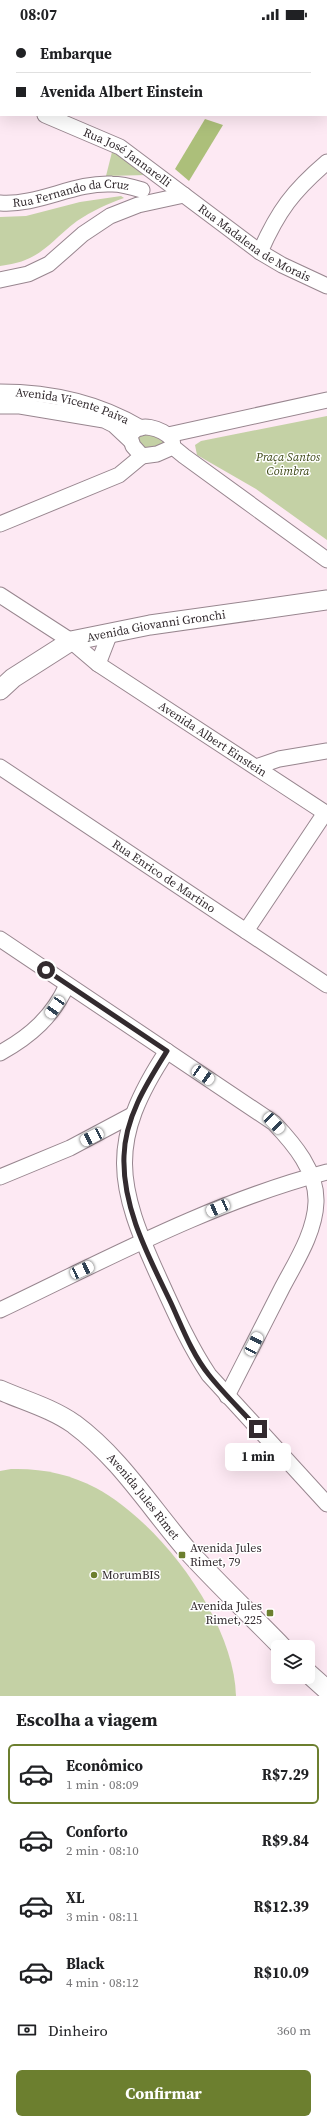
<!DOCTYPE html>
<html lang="pt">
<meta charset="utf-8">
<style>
:root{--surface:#fff;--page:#f6f6f6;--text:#202124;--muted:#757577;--line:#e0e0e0;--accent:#6c7f2f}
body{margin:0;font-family:"Source Serif 4",serif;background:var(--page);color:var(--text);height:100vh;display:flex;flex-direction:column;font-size:15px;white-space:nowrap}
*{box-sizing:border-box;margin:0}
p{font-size:13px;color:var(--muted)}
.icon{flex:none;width:22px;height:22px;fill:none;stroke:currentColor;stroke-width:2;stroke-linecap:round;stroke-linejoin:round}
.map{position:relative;height:1668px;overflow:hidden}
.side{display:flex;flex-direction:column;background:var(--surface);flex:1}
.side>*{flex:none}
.guide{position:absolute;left:0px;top:0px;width:327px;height:88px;box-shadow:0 4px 16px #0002;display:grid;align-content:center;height:88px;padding:0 16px;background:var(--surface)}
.buttons{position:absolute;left:271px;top:1612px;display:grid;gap:8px}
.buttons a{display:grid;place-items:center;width:44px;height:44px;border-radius:6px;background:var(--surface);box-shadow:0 4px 16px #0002;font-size:20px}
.end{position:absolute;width:18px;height:18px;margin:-9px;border:5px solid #332b2f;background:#fff;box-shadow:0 0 0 2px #fff}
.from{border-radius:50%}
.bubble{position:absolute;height:28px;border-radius:6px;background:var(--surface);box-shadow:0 4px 16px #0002;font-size:13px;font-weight:700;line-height:28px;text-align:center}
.car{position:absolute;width:12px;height:24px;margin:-12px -6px;border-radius:5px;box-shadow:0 0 3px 1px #0007;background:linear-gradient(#fff 24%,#345 0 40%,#fff 0 76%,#345 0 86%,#fff 0)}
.guide b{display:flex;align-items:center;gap:14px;height:38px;font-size:15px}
.guide b+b{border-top:1px solid var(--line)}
.guide i{width:10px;height:10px;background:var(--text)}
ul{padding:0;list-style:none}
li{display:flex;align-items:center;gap:12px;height:60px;margin:0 8px 6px;padding:0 8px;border:2px solid transparent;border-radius:6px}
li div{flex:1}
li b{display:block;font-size:15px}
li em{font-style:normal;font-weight:700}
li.on{border-color:var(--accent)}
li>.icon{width:36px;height:36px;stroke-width:1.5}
h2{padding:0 16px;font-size:18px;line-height:48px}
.pay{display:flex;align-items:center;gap:10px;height:44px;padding:0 16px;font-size:15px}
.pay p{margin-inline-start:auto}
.action{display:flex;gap:8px;margin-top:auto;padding:8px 16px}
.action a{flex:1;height:46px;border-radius:6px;background:var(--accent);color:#fff;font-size:16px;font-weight:700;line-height:46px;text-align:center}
.status{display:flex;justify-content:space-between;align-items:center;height:28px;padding:0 20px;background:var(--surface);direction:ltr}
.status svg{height:11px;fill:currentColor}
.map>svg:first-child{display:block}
.green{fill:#c4d1a5}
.forest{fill:#acbf7a}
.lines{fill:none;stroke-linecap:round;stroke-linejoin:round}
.minor-casing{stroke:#98868f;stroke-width:17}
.major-casing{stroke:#98868f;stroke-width:21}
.minor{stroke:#fff;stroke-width:15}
.major{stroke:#fff;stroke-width:19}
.route{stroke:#332b2f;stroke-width:5}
.poi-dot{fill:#6c7f2f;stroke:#fff;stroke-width:1.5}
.labels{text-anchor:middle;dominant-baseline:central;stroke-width:3;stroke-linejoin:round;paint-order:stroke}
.street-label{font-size:12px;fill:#332b2f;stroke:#fff}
.park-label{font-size:12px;font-style:italic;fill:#3a4512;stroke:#fff}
.poi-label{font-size:12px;fill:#332b2f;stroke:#fff;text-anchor:start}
</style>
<div class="status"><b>08:07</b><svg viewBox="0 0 49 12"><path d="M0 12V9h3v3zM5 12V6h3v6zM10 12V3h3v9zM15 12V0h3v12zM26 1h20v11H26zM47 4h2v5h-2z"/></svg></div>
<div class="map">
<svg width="327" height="1668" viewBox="0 0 327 1668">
<rect width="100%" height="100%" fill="#fde9f3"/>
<g class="green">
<polygon points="112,124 133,135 147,147 106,148"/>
<path d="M121 168 124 170C107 176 92 183 77 193 47 216 41 233 0 238V189L26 188 80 174Z"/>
<polygon points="327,388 327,512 256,461 197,427 195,417 201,413"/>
<polygon points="153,404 165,414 163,418 148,424 137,413 140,406"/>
<path d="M11 1441C41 1440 70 1446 96 1460 161 1495 234 1593 236 1668H0V1443Z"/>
</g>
<polygon class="forest" points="205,91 223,97 189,153 175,141"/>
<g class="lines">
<g class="minor-casing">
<g id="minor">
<polyline points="117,0 118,1"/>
<polyline points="178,1 178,0"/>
<polyline points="326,14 327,14"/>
<polyline points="0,67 1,67"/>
<path id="s1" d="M45 87 120 119 260 224 282 237 327 258"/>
<path id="s2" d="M0 175C38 178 74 154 112 156 122 156 132 159 142 162"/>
<path d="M260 224C278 183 293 163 327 134"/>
<polyline points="0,252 28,246 49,236 83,206 110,188 138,177 184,167"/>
<path id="s3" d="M0 364C49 364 99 375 141 400"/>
<polyline points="0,378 20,378 104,392 114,397 130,412"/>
<polyline points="168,407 327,372"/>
<path d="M173 419 157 426 142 428 133 418 130 409C137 391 163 401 172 411L173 419 184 428 327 532"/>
<polyline points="0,496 119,447 142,428"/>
<path id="s4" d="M0 567 71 613 98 636 327 786"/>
<polyline points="98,636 110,605"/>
<path id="s5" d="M0 739 327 957"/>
<polyline points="256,739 279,731 327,723"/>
<polyline points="246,903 325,785"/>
<path d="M0 911 274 1095C294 1116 317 1143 316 1174 315 1205 295 1235 281 1262 263 1297 245 1333 227 1368"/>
<path d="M167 1023C107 1114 116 1156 160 1252 175 1285 189 1317 209 1347L327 1476"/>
<path d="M0 1025C31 1008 53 988 67 957"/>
<polyline points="0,1149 70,1120 132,1087"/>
<path d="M0 1282C107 1231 212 1174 327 1144"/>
</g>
</g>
<g class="major-casing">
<g id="major">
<path id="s6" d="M0 662 13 650 71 613 150 597 327 572"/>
<path id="s7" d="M0 1362C25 1373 51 1380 74 1396 120 1430 150 1479 187 1522 217 1555 251 1587 282 1619"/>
<polyline points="308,1645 327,1662"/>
</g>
</g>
<use href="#minor" class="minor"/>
<use href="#major" class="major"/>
</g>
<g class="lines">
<path class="route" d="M46 942 167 1023C147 1055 125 1089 124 1128 122 1180 149 1229 171 1275 182 1299 192 1326 209 1347 224 1366 242 1383 258 1401"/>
</g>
<g class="poi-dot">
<rect x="178" y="1523" width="8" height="8" rx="2"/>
<circle cx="94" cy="1547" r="4"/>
<rect x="266" y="1581" width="8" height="8" rx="2"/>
</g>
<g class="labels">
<g class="street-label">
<text stroke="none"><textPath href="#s1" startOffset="93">Rua José Jannarelli</textPath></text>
<text stroke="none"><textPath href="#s2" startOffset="72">Rua Fernando da Cruz</textPath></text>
<text stroke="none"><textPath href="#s1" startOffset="247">Rua Madalena de Morais</textPath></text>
<text stroke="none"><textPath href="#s3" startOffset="74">Avenida Vicente Paiva</textPath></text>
<text stroke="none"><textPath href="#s6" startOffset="173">Avenida Giovanni Gronchi</textPath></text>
<text stroke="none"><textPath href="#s4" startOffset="257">Avenida Albert Einstein</textPath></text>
<text stroke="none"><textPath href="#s5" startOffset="197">Rua Enrico de Martino</textPath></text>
<text stroke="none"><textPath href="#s7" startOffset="182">Avenida Jules Rimet</textPath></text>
</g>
<g class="park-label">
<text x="288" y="429">Praça Santos<tspan x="288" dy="14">Coimbra</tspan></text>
</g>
<g class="poi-label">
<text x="190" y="1520">Avenida Jules<tspan x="190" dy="14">Rimet, 79</tspan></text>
<text x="102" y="1547">MorumBIS</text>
<text x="262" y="1578" text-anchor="end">Avenida Jules<tspan x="262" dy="14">Rimet, 225</tspan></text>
</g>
</g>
</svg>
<div class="buttons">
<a><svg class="icon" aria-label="layers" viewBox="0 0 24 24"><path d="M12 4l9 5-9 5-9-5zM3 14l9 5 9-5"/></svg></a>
</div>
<i class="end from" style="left:46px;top:942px"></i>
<i class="end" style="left:258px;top:1401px"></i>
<div class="bubble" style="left:225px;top:1415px;width:66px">1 min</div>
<i class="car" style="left:55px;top:979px;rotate:214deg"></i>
<i class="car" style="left:203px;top:1047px;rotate:124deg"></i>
<i class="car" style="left:274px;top:1095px;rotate:136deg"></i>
<i class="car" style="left:92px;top:1109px;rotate:243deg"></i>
<i class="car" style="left:218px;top:1180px;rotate:246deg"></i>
<i class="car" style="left:82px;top:1242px;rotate:65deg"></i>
<i class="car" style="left:254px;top:1316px;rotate:27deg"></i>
<div class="guide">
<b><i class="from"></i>Embarque</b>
<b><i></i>Avenida Albert Einstein</b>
</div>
</div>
<section class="side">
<h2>Escolha a viagem</h2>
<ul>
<li class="on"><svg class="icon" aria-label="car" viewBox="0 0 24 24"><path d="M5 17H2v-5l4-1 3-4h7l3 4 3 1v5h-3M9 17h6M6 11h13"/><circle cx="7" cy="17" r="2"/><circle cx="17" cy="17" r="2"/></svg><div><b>Econômico</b><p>1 min · 08:09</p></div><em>R$7.29</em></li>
<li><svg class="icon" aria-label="car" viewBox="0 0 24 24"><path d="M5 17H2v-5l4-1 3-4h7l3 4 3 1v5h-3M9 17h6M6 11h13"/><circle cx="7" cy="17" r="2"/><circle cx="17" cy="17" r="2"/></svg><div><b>Conforto</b><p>2 min · 08:10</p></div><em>R$9.84</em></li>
<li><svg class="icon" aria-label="car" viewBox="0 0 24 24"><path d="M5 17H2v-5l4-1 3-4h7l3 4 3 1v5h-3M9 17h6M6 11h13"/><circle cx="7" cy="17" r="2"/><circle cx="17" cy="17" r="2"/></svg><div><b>XL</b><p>3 min · 08:11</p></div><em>R$12.39</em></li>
<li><svg class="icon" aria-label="car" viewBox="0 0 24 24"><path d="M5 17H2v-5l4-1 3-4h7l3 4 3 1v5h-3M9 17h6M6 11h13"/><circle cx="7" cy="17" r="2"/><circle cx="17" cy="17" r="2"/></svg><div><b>Black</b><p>4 min · 08:12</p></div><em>R$10.09</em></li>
</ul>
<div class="pay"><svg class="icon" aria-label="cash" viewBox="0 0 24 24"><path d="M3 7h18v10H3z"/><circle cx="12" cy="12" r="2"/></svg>Dinheiro<p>360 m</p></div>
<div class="action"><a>Confirmar</a></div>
</section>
